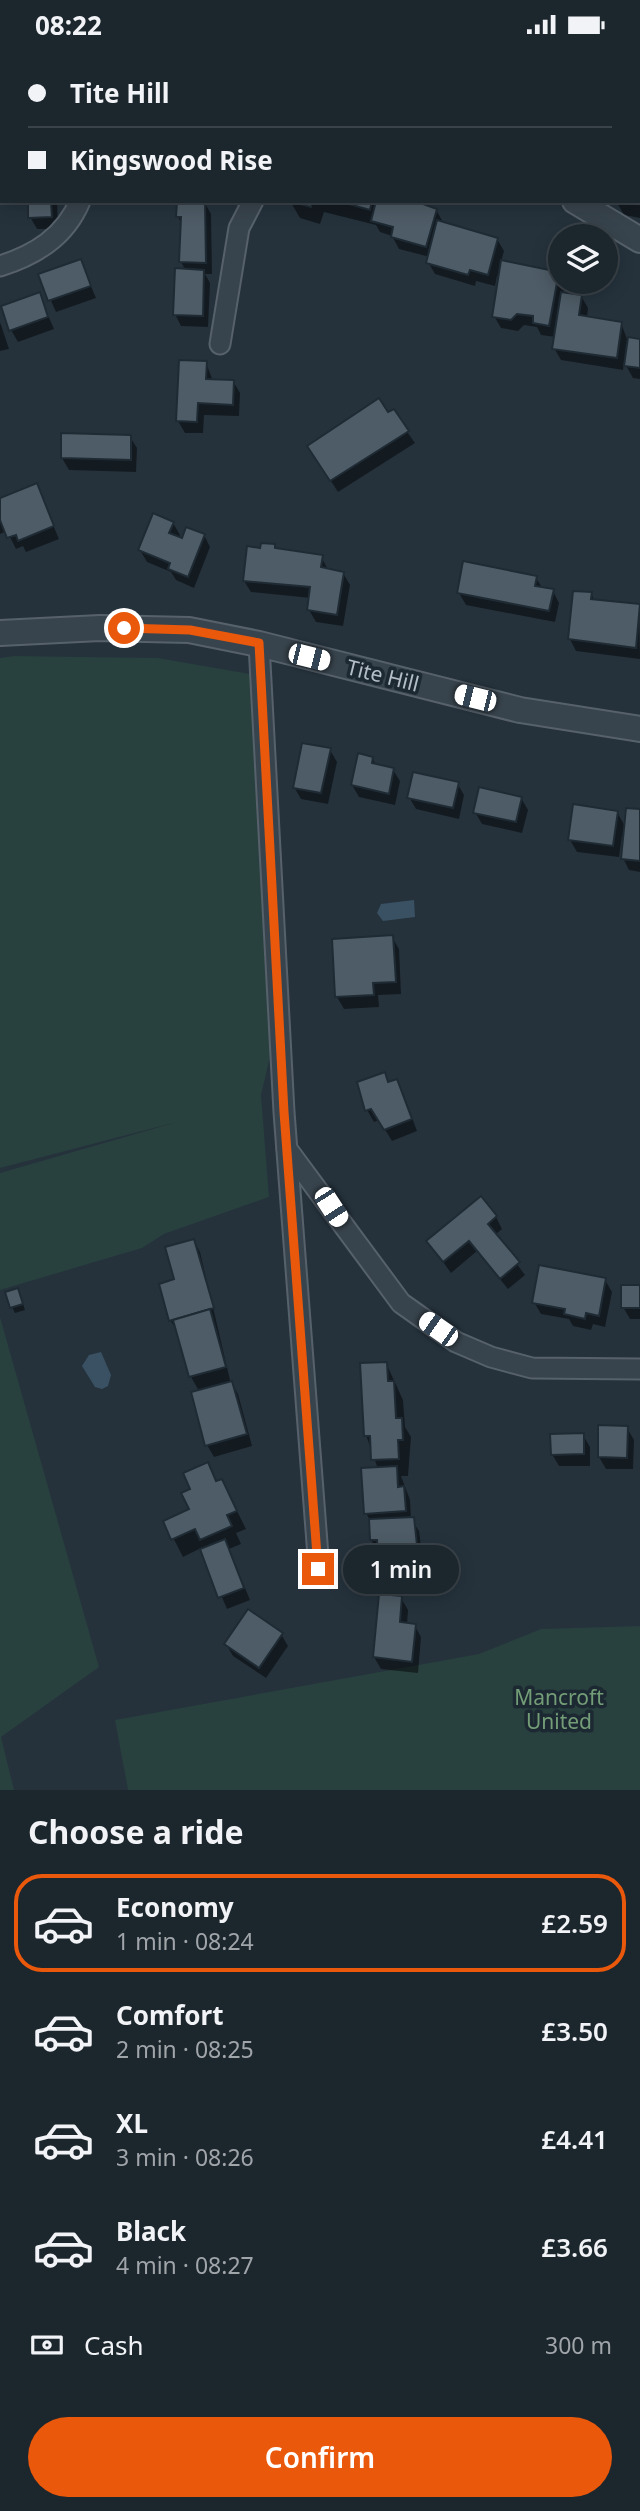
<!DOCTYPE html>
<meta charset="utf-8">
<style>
:root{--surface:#1c262d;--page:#293239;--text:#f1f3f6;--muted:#a0a5aa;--line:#3a4349;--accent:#ea580c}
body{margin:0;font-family:"Noto Sans",sans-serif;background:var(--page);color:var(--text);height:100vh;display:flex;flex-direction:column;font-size:26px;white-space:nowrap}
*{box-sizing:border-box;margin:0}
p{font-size:23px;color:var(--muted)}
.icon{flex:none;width:38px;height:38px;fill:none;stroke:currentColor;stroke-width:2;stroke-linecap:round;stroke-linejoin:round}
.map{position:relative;height:1741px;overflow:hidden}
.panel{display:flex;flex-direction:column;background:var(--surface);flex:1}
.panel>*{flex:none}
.top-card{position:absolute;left:0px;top:0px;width:640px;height:154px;box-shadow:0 4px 18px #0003,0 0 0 2px var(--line);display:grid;align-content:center;height:154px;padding:0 28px;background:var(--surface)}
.tools{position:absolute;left:548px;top:175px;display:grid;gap:14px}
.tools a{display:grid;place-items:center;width:70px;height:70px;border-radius:50%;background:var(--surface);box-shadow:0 4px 18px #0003,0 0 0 2px var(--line);font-size:35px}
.end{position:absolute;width:32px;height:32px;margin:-16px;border:9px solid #ea580c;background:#fff;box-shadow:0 0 0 4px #fff}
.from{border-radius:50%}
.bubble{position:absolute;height:49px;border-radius:24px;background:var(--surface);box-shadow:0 4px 18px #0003,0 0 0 2px var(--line);font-size:23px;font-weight:600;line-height:49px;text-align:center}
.car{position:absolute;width:21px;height:42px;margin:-21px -10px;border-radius:9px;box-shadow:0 0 5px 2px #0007;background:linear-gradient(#fff 24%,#345 0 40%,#fff 0 76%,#345 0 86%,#fff 0)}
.top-card b{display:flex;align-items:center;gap:24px;height:66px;font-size:26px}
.top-card b+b{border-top:2px solid var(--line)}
.top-card i{width:18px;height:18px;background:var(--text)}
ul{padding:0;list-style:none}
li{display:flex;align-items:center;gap:21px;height:98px;margin:0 14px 10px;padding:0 14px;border:4px solid transparent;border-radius:28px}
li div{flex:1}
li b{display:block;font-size:26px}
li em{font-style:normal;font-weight:600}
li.active{border-color:var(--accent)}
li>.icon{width:63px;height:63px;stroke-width:1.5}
h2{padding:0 28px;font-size:32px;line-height:84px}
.pay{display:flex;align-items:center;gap:18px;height:77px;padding:0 28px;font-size:26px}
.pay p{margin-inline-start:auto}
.button{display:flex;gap:14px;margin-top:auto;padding:14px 28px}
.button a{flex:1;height:80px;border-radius:42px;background:var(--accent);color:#fff;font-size:28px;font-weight:600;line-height:80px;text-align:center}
.status{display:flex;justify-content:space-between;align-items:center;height:49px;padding:0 35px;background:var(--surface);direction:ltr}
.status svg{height:19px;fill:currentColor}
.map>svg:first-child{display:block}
.green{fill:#28403e}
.water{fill:#395163}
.shadow{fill:#0007}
.building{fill:#4e5c67;stroke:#1f2b34;stroke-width:2}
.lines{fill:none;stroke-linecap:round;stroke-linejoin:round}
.minor-casing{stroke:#56616b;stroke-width:23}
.tertiary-casing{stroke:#56616b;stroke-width:28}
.minor{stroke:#38444d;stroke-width:19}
.tertiary{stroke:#38444d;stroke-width:24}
.route{stroke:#ea580c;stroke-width:9}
.labels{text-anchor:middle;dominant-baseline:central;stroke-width:7;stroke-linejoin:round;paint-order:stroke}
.street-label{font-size:21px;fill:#b4bec8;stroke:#1d2932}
.park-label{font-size:21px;fill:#739d77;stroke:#1d2932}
</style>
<div class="status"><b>08:22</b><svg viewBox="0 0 49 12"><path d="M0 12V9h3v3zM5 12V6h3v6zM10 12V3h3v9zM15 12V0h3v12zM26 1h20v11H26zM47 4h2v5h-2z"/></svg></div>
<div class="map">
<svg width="640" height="1741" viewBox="0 0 640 1741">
<rect width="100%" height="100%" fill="#25323c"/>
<g class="green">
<polygon points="14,607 158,609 250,625 287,935 261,1046 269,1148 164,1185 142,1199 0,1241 0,1124 177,1073 0,1119 0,609"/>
<polygon points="0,1268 99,1618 1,1688 14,1741 0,1741"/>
<polygon points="640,1577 640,1741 128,1741 115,1671 479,1605 541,1580"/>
</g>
<g class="water">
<polygon points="414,851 415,868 383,872 377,864 381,855"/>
<polygon points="101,1303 111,1326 108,1337 102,1340 95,1338 82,1317 89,1306"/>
</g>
<g class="shadow">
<polygon points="639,67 640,67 640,169 624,166 616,152 639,152"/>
<polygon points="0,69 2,69 0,143"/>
<polygon points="29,152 57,152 58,180 37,180 30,168"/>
<polygon points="290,152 416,152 419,157 436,161 443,173 497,190 504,202 501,213 558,225 565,237 563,245 581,247 588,259 587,269 621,274 627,290 640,292 640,330 633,329 624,313 623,321 561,311 554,299 556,288 541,286 537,278 524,276 518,282 501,279 494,267 500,227 497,227 495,237 476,232 475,237 435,225 428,213 430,208 399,200 392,187 380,183 376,176 324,163 320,175 300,169"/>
<polygon points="204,153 211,165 212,225 205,225 210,234 208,278 181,277 175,265 186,222 181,213 182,175 178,168"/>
<polygon points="80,212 96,249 56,263 40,227"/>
<polygon points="39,246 54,280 18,293 11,281"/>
<polygon points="0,273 9,300 0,302"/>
<polygon points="206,314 213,332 233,332 240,344 239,367 204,366 203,384 185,384 178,372"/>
<polygon points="393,363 415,394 338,443 316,409"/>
<polygon points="130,388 137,399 136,423 69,421 62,409"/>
<polygon points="36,436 59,490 26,503 23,497 16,500 7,482 0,485 0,451"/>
<polygon points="173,474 180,486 178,490 204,486 210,498 194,539 176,531 171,523 147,513 140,501"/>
<polygon points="274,497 277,501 321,507 328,521 343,524 350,536 343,577 316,573 309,561 311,549 251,543 244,532"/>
<polygon points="536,529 543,540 553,542 559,554 555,573 466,556 459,544"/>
<polygon points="591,545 595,552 639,557 640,610 576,602 570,590"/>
<polygon points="330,701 337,713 328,755 301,750 294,738"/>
<polygon points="372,709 377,717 393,721 400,732 395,756 359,748 352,736"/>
<polygon points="457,734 464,746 459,770 416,760 409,748"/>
<polygon points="521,749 528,761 522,784 482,775 475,763"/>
<polygon points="640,762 640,823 629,821 623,809 625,787 622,787 619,808 577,803 570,791 617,763 626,779"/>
<polygon points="392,888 399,900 401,945 378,946 379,958 344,960 337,948"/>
<polygon points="384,1025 389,1034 396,1032 403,1044 417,1082 392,1092 379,1071 374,1073 367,1061"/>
<polygon points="496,1168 502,1180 495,1186 525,1226 508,1240 477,1202 451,1224 428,1192"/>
<polygon points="194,1192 200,1203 230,1331 238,1345 252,1397 214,1408 207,1396 199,1342 191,1328 178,1283 170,1271 177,1231"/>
<polygon points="605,1231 612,1243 605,1278 593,1275 591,1281 573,1277 569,1270 541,1265 534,1253"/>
<polygon points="640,1237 640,1270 630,1270 623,1258"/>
<polygon points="20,1246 25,1261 15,1264 12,1258"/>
<polygon points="386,1314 403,1351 405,1378 411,1388 408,1427 401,1427 410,1451 411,1470 419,1482 426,1536 388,1538 381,1526 378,1502 371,1491 371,1473 366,1464 378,1420 366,1386"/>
<polygon points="627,1379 634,1391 633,1420 606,1420 599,1408"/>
<polygon points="583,1386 590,1398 590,1417 559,1417 552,1405"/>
<polygon points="207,1415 218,1434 222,1432 246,1480 236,1484 241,1495 229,1500 250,1551 227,1560 201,1499 183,1508 165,1473 191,1461 193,1441"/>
<polygon points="401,1549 408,1561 407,1576 415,1577 421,1588 418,1624 381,1620 374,1608"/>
<polygon points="281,1585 288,1597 266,1629 233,1607 226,1595"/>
</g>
<g class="building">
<rect x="121" y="0" width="38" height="2"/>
<rect x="405" y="0" width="40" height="2"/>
<polygon points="639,65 640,65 640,153 633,152 639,152"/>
<polygon points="0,67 2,67 0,126"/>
<polygon points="28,152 51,152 52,168 28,169"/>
<polygon points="177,152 205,152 206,214 179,213 181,168 176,168"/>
<polygon points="289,152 312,152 311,158"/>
<polygon points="338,152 372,152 370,161"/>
<polygon points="376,152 415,152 437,160 426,198 391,188 393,178 371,172"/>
<polygon points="437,171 498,189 488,226 470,221 468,226 426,214"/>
<polygon points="81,210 91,237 48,252 38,225"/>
<polygon points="501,211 559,223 549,277 533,274 533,267 517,265 511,271 492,268"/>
<polygon points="175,219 204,221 203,267 173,266"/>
<polygon points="40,243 48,268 9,282 1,257"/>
<polygon points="561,243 582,246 579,266 622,273 617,309 552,300"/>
<polygon points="628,288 640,290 640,319 624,317"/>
<polygon points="179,311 207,312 206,330 234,331 233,356 198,354 197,373 176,372"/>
<polygon points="379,349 388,363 394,360 409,382 330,432 307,397"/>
<polygon points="61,384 131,386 131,411 61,409"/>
<polygon points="37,434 54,477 18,492 16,486 7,489 0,471 0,449"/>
<polygon points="153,464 174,473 169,484 182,489 186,478 205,485 188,528 168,520 170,514 138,501"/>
<polygon points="261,494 275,495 275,499 323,506 321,518 344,523 337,566 307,561 310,538 243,532 247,497 260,499"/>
<polygon points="463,512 537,527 535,537 554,540 549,562 457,544"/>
<polygon points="573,542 592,543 591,550 640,555 636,599 568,590"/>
<polygon points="302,694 331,699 321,744 293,739"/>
<polygon points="358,704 373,708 372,714 394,719 389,745 351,736"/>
<polygon points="413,723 459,733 453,759 407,749"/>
<polygon points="479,738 522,748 516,773 473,764"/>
<polygon points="573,755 618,762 613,797 568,791"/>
<polygon points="626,759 640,760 640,812 621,810"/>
<polygon points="393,886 396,933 373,934 374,946 335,948 332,890"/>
<polygon points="385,1023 388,1033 397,1030 412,1070 384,1081 371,1060 365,1062 357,1033"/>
<polygon points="481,1147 497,1167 488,1175 520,1213 500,1230 469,1192 443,1213 426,1192"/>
<polygon points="194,1190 214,1259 169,1272 159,1235 174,1230 165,1198"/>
<polygon points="539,1216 606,1229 599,1267 586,1264 585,1270 564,1265 565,1260 532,1254"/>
<rect x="621" y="1236" width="19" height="23"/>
<polygon points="18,1239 23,1255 10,1259 5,1243"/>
<polygon points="210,1260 226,1318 189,1328 173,1271"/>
<polygon points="387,1313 388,1332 394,1332 396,1369 402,1369 403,1391 398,1391 399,1410 371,1411 370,1387 364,1387 360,1314"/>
<polygon points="232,1332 247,1385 205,1397 191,1343"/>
<polygon points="598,1376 628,1377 627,1409 598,1408"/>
<polygon points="584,1384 584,1405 551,1406 550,1385"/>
<polygon points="208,1413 216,1432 222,1430 237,1462 227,1466 232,1477 200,1491 195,1480 171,1491 163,1472 189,1460 181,1444 190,1440 183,1424"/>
<polygon points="397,1417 398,1438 404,1437 406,1462 364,1465 361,1419"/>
<polygon points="414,1468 420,1524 379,1527 377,1491 370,1491 369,1470"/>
<polygon points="225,1490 244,1539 218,1549 200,1500"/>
<polygon points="379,1545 402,1547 400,1573 416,1575 412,1613 373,1608"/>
<polygon points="248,1560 283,1584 259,1619 224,1595"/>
</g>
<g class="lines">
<g class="minor-casing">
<g id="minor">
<polyline points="63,0 63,2"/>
<polyline points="516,0 516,2"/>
<polyline points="639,27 640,27"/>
<path d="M0 217C35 206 65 188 80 152"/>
<polyline points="220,295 239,179 253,152"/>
<polyline points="259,595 284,1063 319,1520"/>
<polyline points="287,1100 401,1254 456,1293 491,1308 532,1319 640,1320"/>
</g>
</g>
<g class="tertiary-casing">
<g id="tertiary">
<polyline points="287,0 291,2"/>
<polyline points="575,152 640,191"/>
<polyline points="0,584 100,579 189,581 259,595 520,661 640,680"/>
</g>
</g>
<use href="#minor" class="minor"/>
<use href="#tertiary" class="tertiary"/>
</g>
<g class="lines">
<polyline class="route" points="124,579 190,581 259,594 284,1063 318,1520"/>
</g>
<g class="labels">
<g class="street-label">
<text transform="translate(383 626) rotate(14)">Tite Hill</text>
</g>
<g class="park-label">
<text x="559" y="1648">Mancroft<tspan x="559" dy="24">United</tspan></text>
</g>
</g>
</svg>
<div class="tools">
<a><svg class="icon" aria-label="layers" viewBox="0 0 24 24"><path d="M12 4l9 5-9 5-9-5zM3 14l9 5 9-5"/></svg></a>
</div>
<i class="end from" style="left:124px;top:579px"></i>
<i class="end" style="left:318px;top:1520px"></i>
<div class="bubble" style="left:343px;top:1496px;width:116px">1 min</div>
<i class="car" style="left:309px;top:608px;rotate:104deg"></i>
<i class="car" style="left:475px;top:649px;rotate:284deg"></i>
<i class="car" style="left:331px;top:1158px;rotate:147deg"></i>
<i class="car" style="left:438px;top:1280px;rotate:305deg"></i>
<div class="top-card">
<b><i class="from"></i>Tite Hill</b>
<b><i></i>Kingswood Rise</b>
</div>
</div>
<section class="panel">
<h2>Choose a ride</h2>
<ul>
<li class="active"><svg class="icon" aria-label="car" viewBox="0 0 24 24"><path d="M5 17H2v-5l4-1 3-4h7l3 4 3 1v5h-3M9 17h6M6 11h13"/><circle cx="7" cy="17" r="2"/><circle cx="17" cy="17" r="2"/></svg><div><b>Economy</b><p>1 min · 08:24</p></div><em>£2.59</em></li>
<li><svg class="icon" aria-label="car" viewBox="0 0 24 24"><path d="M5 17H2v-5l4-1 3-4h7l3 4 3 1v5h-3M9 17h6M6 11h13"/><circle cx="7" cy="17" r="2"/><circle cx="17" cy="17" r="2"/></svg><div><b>Comfort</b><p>2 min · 08:25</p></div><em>£3.50</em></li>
<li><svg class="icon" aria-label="car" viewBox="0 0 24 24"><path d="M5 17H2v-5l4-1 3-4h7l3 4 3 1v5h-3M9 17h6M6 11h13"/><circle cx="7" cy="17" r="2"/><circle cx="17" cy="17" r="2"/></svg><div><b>XL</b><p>3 min · 08:26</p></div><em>£4.41</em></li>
<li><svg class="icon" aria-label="car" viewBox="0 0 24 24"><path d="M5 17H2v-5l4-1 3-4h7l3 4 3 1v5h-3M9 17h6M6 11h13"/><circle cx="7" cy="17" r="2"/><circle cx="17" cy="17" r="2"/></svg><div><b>Black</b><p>4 min · 08:27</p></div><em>£3.66</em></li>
</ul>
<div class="pay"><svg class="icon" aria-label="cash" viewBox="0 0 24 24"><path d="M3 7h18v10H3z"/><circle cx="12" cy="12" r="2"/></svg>Cash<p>300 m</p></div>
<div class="button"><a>Confirm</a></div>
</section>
